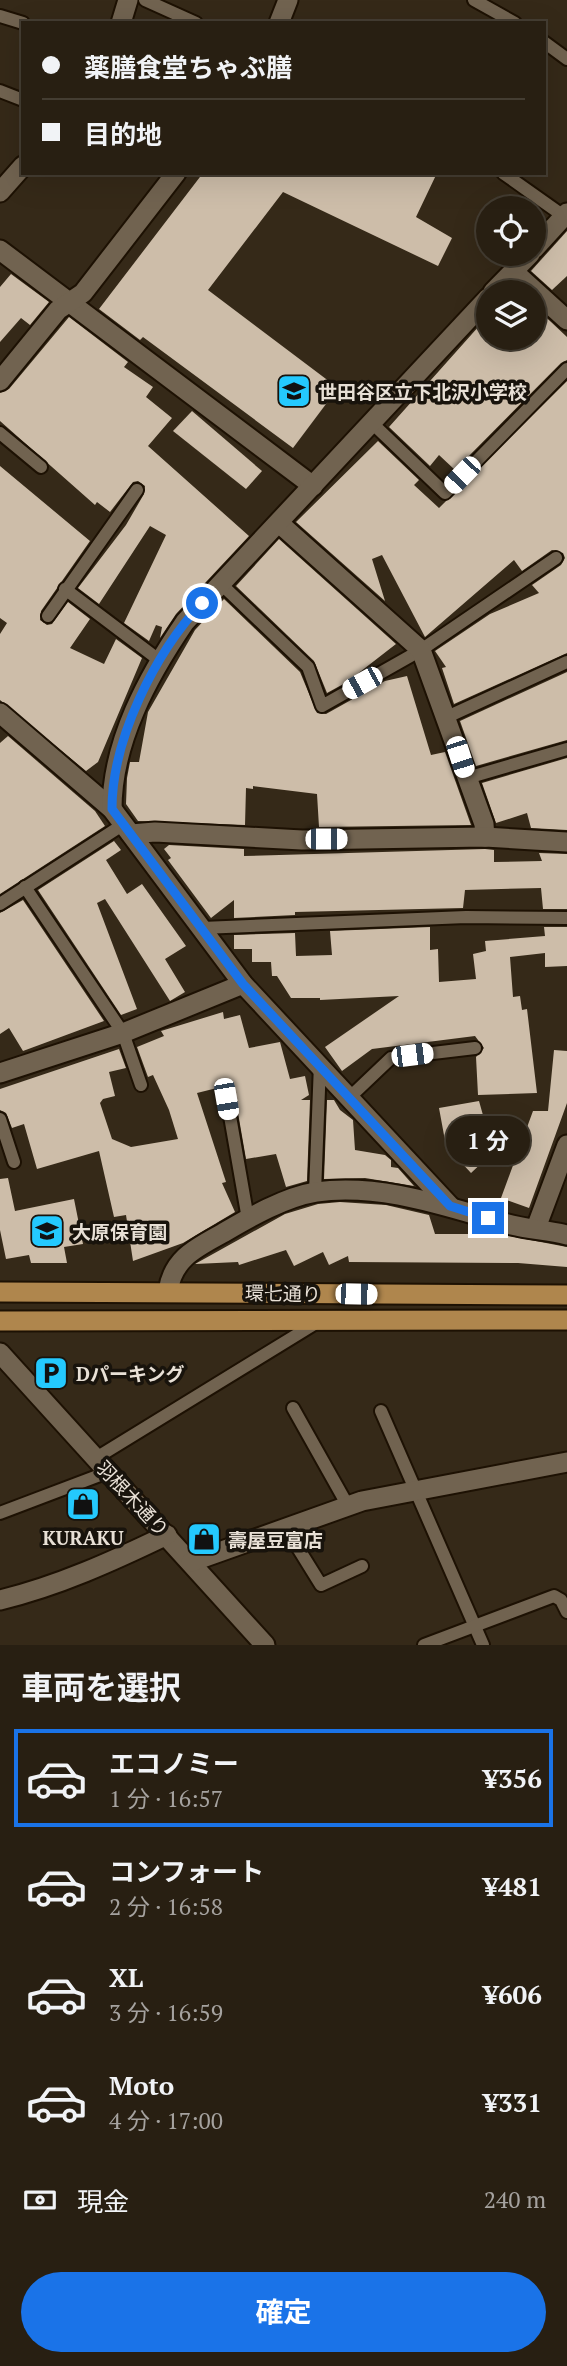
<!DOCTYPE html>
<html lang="ja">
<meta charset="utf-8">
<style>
:root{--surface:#281f12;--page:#30271b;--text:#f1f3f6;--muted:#a5a29f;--line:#443d32;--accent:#1a73e8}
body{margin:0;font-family:"PT Serif","Noto Sans JP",serif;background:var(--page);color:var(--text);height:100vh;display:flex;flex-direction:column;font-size:26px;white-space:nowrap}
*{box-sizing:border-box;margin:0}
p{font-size:23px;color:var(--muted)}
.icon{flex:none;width:38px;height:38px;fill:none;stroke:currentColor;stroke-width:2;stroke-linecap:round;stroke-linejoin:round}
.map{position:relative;height:1645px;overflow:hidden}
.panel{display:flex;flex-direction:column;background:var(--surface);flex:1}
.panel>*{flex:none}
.top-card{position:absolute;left:21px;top:21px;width:525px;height:154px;border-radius:0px;box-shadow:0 7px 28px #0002,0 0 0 2px var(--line);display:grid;align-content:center;height:154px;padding:0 21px;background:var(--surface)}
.tools{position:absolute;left:476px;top:196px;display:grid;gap:14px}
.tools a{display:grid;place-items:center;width:70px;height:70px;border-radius:50%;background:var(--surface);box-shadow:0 7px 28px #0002,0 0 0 2px var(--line);font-size:35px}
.end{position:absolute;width:32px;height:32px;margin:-16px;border:9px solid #1a73e8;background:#fff;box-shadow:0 0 0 4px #fff}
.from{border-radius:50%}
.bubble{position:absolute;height:49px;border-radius:24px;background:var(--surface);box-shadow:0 7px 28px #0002,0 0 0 2px var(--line);font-size:23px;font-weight:700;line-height:49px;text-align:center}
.car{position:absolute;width:21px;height:42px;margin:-21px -10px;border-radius:9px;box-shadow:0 0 5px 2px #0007;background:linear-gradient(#fff 24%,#345 0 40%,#fff 0 76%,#345 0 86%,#fff 0)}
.top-card b{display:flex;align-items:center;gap:24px;height:66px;font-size:26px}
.top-card b+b{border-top:2px solid var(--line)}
.top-card i{width:18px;height:18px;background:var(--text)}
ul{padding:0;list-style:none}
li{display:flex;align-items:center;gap:21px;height:98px;margin:0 14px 10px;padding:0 7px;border:4px solid transparent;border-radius:0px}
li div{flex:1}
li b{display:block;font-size:26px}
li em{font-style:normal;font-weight:700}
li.selected{border-color:var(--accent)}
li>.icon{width:63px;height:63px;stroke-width:1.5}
h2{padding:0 21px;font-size:32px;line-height:84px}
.pay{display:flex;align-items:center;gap:18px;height:77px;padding:0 21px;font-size:26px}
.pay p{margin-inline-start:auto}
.button{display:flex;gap:14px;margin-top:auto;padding:14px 21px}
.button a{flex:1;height:80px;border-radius:42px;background:var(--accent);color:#fff;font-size:28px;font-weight:700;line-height:80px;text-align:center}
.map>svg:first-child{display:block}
.building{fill:#cdbda9}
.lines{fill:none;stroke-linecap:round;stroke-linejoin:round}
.service-casing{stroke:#1d1103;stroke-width:16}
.minor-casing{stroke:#1d1103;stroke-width:23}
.primary-casing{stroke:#1d1103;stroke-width:23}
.service{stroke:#716350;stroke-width:12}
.minor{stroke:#716350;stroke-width:19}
.primary{stroke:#af864d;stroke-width:19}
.route{stroke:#1a73e8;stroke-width:9}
.labels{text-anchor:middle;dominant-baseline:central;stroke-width:7;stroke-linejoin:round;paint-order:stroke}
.poi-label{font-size:19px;font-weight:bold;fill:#e8e0d6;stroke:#18130c;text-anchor:start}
.street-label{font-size:19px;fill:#e8e0d6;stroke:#18130c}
</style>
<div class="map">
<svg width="567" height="1645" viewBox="0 0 567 1645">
<rect width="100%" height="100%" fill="#352918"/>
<g class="building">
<polygon points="203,173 437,173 416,217 452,238 438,266 283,192 208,290 338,388 293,448 143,337 140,340 99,309"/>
<polygon points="567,231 567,276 552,290 531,271"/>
<polygon points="11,274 49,302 30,325 21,318 0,342 0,287"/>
<polygon points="534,306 567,337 567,360 561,363 455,470 439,455 430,466 389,427 488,316 488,338 534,338"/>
<polygon points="69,317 128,362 124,367 153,387 146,397 172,418 148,446 249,536 176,614 160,638 162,627 156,625 149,641 124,623 166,535 150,526 99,604 78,588 126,525 144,494 145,486 138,481 133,482 110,512 97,502 95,505 0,421 0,393 9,389"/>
<polygon points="567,381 567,653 454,704 442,668 446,667 435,651 490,614 539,593 532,585 561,565 565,558 563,553 552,550 522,571 514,560 425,637 382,555 372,559 385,601 296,522 378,441 419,480 414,485 439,508"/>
<polygon points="192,411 262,471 246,489 173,431"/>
<polygon points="0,466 90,541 41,611 40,620 47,625 52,624 68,602 90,619 70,648 104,664 116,639 142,658 98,762 86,771 0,700 0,634 7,623 0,618"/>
<polygon points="279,539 396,644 347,682 327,693 314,661 236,586"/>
<polygon points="224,599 300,672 317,713 326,714 385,681 407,676 431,755 445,752 471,825 319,827 317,794 253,786 253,789 246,788 245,825 138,821 126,804 127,778 130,762 139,762 148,712 195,630"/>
<polygon points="567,672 567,740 476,766 460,721"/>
<polygon points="8,736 95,811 105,826 0,894 0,743"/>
<polygon points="567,758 567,830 531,828 527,813 496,823 482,783"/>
<polygon points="114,841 121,850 106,860 127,894 142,884 186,946 165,959 185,992 170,1001 105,899 97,903 137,1009 121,1015 38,890"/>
<polygon points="169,845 244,849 244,856 485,849 494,850 494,862 542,861 539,853 567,854 567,909 543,909 541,888 465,890 463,908 295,912 295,915 234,918 234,900 211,918 168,860 171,858 164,849"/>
<polygon points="23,900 104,1021 23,1051 9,1028 0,1034 0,913"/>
<polygon points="430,927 430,950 438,949 439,982 476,979 473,954 486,951 485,941 545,936 544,927 567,927 567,966 545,967 545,953 510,957 513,997 520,996 522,1010 527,1009 537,1093 478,1095 476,1057 484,1048 475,1036 372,1049 342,1071 325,1047 399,996 320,1000 320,998 291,998 277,976 272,976 271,962 252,962 252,949 234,949 234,935 295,933 296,956 332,955 330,931"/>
<polygon points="223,1012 224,1019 240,1015 249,1048 280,1042 290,1079 305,1076 309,1095 301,1100 310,1100 307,1181 286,1187 276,1154 246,1159 233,1084 197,1093 226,1182 222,1183 235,1212 183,1243 133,1261 126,1215 114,1217 99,1151 37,1169 24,1124 12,1128 6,1113 0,1110 0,1089 119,1049 126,1068 109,1072 115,1096 103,1099 100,1103 112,1139 131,1147 178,1139 169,1110 153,1075 148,1077 137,1047 164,1036 161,1031"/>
<polygon points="554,1050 567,1051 567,1103 529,1208 501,1198 533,1111 548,1111"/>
<polygon points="327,1100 334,1100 340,1110 353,1120 355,1150 385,1155 391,1160 391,1167 398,1168 414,1186 365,1178 324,1179"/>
<polygon points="479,1101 488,1133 502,1144 471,1173 446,1146 439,1108"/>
<polygon points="8,1178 15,1211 74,1199 83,1244 64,1247 67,1263 31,1263 29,1255 6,1259 0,1230 0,1179"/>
<polygon points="340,1202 386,1205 429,1215 435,1234 499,1234 567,1247 567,1267 518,1263 349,1262 348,1256 329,1265 323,1252 294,1266 286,1250 239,1265 238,1262 195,1264 285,1214 318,1204"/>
<polygon points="209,1526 220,1538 194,1548 189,1543"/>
</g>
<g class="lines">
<g class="service-casing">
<g id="service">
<polyline points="145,0 196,23"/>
<polyline points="474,0 515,23"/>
<polyline points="0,16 23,23"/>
<polyline points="544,42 567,59"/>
<polyline points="0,91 23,100"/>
<polyline points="503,173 565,217"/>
<polyline points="373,424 445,493 567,369"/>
<polyline points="0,433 41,467"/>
<polyline points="220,583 308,667 322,706 421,650 556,558"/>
<polyline points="65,589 159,660"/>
<polyline points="48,616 137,490"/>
<polyline points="447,717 567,662"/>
<polyline points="467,778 567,749"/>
<polyline points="25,887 123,1033 141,1085"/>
<polyline points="0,904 124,824"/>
<polyline points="202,928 466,917 567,918"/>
<polyline points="350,1097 391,1058 475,1048"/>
<polyline points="227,1099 248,1219"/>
<polyline points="0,1119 14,1162"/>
<polyline points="315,1192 320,1064"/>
<polyline points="293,1408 348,1506"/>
<polyline points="381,1411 483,1645"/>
<polyline points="96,1458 316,1323"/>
<polyline points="0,1513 108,1472"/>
<polyline points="285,1527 321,1585 362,1566"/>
<polyline points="424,1645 554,1596 561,1600 567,1612"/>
</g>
</g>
<g class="minor-casing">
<g id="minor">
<polyline points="121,23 128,0"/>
<polyline points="279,23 288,0"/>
<polyline points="0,192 23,166"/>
<polyline points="534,249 567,213"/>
<polyline points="0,250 313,486"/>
<polyline points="513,271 567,320"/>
<polyline points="493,292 530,254"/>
<polyline points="0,381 58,310 83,293 176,173"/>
<polyline points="279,523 421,650 484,824 485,837"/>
<polyline points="0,713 112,809 243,984 450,1206"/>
<path d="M112 809C112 742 148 676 185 622L488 298"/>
<polyline points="131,834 155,832 302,840 485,837 567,842"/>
<polyline points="0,1073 123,1033 243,984"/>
<polyline points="536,1228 567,1145"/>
<path d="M168 1291C173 1258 196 1248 223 1233 250 1217 285 1197 316 1192 380 1183 444 1206 504 1223 524 1229 546 1230 567 1235"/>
<polyline points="0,1353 265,1645"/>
<polyline points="191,1562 362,1501 567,1462"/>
<path d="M0 1600C58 1586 113 1561 167 1535"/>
</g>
</g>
<g class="primary-casing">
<g id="primary">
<polyline points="0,1292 567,1295"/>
<polyline points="0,1321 567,1320"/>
</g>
</g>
<use href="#service" class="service"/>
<use href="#minor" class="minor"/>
<use href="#primary" class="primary"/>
</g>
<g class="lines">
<path class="route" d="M202 603C155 653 112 739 112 809L243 984 450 1206 488 1218"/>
</g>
<defs>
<g id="school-square" transform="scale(1.75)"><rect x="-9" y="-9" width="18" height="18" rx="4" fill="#24c9fe" stroke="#18130c"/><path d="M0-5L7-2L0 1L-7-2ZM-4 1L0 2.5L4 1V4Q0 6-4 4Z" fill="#111"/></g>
<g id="parking-square" transform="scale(1.75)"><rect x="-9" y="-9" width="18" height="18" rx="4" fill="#24c9fe" stroke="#18130c"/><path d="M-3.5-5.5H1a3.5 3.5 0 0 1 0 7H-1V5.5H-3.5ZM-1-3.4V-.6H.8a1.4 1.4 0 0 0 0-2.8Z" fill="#111"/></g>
<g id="shop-square" transform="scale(1.75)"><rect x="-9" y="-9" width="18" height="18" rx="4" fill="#24c9fe" stroke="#18130c"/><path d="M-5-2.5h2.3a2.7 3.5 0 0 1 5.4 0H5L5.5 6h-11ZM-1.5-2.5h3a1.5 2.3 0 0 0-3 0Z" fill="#111"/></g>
</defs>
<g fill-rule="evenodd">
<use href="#school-square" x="294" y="391"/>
<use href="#school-square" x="47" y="1231"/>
<use href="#parking-square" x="51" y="1373"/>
<use href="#shop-square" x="83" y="1504"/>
<use href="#shop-square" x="204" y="1539"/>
</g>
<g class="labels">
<g class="poi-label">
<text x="318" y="391">世田谷区立下北沢小学校</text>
<text x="72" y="1231">大原保育園</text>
<text x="76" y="1373">Dパーキング</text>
<text x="83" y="1537" text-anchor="middle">KURAKU</text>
<text x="228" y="1539">壽屋豆富店</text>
</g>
<g class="street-label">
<text transform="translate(283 1293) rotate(1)">環七通り</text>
<text transform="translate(133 1498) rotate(47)">羽根木通り</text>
</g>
</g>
</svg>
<div class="tools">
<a><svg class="icon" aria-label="locate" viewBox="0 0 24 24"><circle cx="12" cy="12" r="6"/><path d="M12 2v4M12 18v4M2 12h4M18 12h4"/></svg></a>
<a><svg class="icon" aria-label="layers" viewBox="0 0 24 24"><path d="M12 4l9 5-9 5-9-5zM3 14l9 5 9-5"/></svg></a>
</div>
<i class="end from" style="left:202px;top:603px"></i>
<i class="end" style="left:488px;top:1218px"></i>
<div class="bubble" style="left:446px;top:1116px;width:84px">1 分</div>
<i class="car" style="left:462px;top:475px;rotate:224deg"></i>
<i class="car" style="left:362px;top:683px;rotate:241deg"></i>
<i class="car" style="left:460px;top:757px;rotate:162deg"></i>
<i class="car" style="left:326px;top:839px;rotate:90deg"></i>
<i class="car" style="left:412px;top:1055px;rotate:83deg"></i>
<i class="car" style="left:226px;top:1099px;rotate:170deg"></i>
<i class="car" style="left:356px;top:1294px;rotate:91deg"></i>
<div class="top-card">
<b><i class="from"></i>薬膳食堂ちゃぶ膳</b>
<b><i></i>目的地</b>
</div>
</div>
<section class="panel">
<h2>車両を選択</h2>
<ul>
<li class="selected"><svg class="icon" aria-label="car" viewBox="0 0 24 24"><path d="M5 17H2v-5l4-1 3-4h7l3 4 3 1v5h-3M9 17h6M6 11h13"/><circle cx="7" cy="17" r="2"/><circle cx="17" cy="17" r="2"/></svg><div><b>エコノミー</b><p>1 分 · 16:57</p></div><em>¥356</em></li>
<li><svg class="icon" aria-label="car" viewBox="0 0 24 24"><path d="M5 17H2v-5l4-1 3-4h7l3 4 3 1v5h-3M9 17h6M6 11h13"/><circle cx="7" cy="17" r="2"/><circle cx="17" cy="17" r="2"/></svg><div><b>コンフォート</b><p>2 分 · 16:58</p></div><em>¥481</em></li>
<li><svg class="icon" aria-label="car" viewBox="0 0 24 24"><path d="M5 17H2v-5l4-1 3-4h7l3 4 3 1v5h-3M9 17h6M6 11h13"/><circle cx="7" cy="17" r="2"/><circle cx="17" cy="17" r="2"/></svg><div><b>XL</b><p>3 分 · 16:59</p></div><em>¥606</em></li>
<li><svg class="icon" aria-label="car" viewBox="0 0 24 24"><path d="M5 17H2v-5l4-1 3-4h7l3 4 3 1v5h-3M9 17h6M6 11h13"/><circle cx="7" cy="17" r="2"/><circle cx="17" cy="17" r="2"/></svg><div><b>Moto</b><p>4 分 · 17:00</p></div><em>¥331</em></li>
</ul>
<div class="pay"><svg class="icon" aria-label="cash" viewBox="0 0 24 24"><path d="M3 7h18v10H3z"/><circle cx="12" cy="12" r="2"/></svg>現金<p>240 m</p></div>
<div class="button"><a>確定</a></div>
</section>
